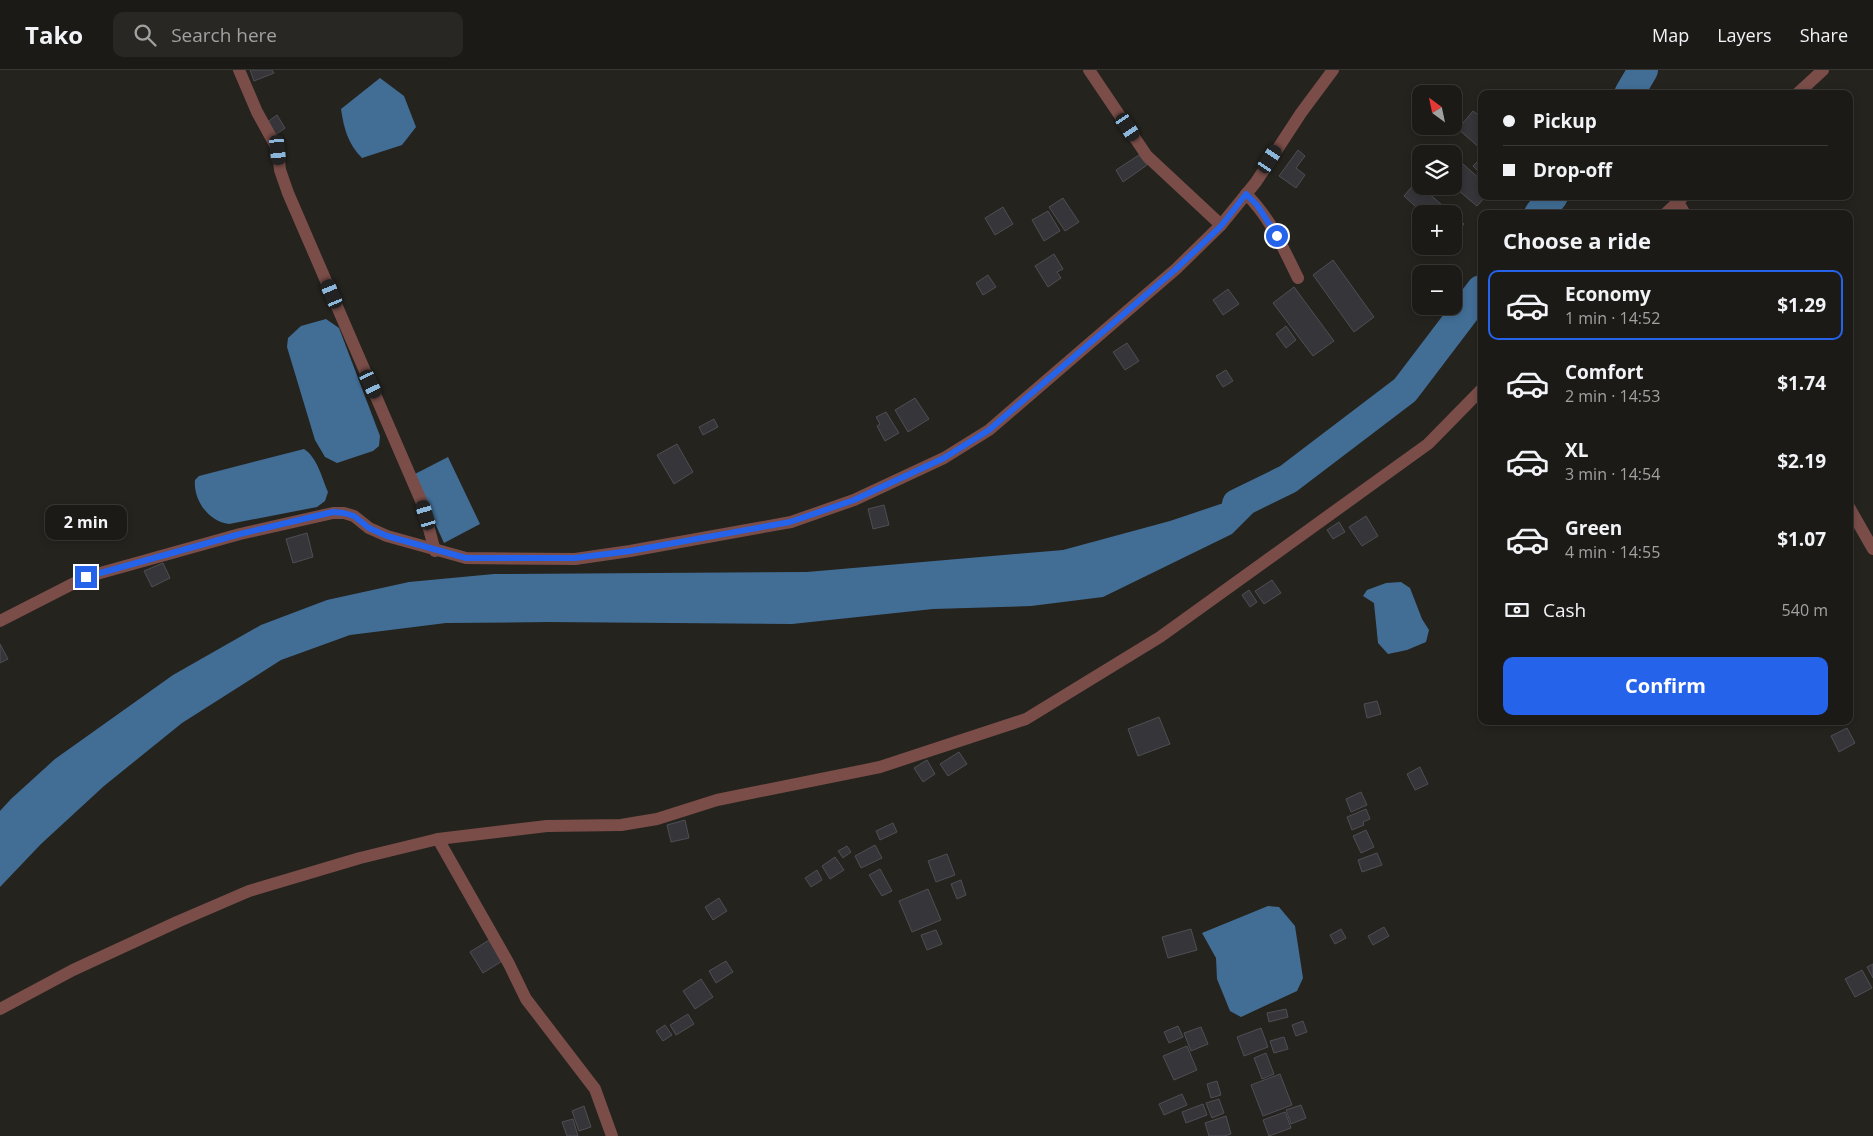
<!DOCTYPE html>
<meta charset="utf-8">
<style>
:root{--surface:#1c1a16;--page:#292723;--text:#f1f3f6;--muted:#a0a1a1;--line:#3a3835;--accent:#2563eb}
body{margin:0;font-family:"Open Sans",sans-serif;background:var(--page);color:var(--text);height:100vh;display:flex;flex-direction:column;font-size:19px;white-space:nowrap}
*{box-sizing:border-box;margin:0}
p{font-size:16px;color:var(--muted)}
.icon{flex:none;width:28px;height:28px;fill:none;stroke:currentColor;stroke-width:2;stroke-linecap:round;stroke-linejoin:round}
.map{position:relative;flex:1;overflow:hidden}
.panel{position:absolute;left:1478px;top:140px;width:375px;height:515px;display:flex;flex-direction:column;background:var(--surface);border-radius:10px;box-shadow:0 2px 8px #0003,0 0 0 1px var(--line)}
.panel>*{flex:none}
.hud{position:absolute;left:1478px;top:20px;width:375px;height:110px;border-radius:10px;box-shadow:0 2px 8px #0003,0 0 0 1px var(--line);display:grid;align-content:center;height:110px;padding:0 25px;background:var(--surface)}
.needle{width:32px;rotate:327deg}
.tools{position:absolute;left:1412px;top:15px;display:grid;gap:10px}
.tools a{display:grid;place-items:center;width:50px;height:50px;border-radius:10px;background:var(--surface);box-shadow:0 2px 8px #0003,0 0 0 1px var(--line);font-size:25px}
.end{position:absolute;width:22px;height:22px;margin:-11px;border:6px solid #2563eb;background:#fff;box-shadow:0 0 0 2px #fff}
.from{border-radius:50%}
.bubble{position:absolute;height:35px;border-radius:10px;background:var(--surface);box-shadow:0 2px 8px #0003,0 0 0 1px var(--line);font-size:16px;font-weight:700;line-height:35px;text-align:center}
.car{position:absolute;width:15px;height:30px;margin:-15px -8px;border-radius:6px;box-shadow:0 0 4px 1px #0007;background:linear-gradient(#222 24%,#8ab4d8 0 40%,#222 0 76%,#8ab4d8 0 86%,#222 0)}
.hud b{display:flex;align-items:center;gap:18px;height:48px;font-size:19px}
.hud b+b{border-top:1px solid var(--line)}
.hud i{width:12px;height:12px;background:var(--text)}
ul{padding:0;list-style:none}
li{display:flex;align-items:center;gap:15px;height:70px;margin:0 10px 8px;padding:0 15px;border:2px solid transparent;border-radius:10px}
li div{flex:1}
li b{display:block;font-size:19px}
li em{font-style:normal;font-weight:700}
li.active{border-color:var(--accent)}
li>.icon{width:45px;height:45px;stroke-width:1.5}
h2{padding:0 25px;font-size:22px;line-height:60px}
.pay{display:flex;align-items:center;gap:12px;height:55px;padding:0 25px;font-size:19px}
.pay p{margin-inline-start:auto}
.cta{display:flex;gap:10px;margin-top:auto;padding:10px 25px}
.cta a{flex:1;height:58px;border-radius:10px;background:var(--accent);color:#fff;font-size:20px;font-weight:700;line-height:58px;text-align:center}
header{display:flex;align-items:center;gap:30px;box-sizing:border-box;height:70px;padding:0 25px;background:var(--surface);border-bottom:1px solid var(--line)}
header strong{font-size:24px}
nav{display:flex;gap:28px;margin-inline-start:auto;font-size:18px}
.search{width:350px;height:45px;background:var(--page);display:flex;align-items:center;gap:12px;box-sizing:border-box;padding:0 18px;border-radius:10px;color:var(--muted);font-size:19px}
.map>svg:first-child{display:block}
.water{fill:#426e96}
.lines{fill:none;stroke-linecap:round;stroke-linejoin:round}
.river{stroke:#426e96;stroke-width:30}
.building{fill:#35353a;stroke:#4e4e54}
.minor{stroke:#7a4d48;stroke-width:12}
.route{stroke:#2563eb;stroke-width:6}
</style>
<header>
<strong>Tako</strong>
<div class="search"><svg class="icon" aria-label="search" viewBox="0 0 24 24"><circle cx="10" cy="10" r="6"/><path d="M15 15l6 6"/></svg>Search here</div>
<nav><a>Map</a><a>Layers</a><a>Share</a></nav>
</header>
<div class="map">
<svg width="1873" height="1066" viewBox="0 0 1873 1066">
<rect width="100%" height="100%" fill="#25231e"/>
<g class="water">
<path d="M380 8 404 26 416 57 402 75 362 88C348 74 344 59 341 39Z"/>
<polygon points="326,249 339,258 380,366 379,376 373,381 337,393 325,387 315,370 287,277 288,268 301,256"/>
<path d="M304 379C317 387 322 408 328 422L325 431 317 437 229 454C209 452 193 430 195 410L199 406Z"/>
<polygon points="448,387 480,454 444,473 413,405"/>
<polygon points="1283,413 1232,464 1103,527 1031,536 933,539 792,554 549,552 446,553 350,565 281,590 182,653 104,716 41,774 0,817 0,741 11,729 55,689 173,605 261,555 327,530 409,512 494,504 807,502 1063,480 1170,451"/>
<polygon points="1401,512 1410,518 1422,549 1429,560 1426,572 1407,580 1388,584 1378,573 1374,533 1363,526 1367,520 1386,513"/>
<polygon points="1268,836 1279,837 1295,856 1303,908 1297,921 1241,947 1230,941 1217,909 1216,888 1202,863"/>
</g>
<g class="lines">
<g class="river">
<polyline points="1629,24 1643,0"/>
<polyline points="1539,144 1553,126"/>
<polyline points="1237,434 1288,409 1405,320 1481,220"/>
</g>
</g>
<g class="building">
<polygon points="250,0 272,0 274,3 254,11"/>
<polygon points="1473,41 1481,47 1481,79 1458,59"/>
<polygon points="277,45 285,58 274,66 266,53"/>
<polygon points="1439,74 1451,84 1431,84"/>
<polygon points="1298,80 1305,86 1296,98 1305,105 1296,118 1279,106"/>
<polygon points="1139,85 1147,95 1123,112 1116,100"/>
<polygon points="1454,86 1481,110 1481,126 1486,126 1477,136 1453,116"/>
<polygon points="1478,91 1481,94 1481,104 1473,96"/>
<polygon points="1416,112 1452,144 1424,144 1404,126"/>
<polygon points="1063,128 1079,152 1065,161 1049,137"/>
<polygon points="1003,137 1013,154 995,165 985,148"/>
<polygon points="1048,141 1060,161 1044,171 1032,150"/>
<polygon points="1454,145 1464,154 1454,166"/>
<polygon points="1054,184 1063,199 1057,202 1061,208 1048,217 1035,196"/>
<polygon points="1333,190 1374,247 1354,262 1313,205"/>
<polygon points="988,205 996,217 983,225 976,213"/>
<polygon points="1294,217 1334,271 1313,286 1273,233"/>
<polygon points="1228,219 1239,234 1223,245 1213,230"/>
<polygon points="1286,256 1296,270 1286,278 1276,264"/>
<polygon points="1127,273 1139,291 1125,300 1113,282"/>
<polygon points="1226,300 1233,311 1223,317 1216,306"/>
<polygon points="915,328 929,349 908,362 895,340"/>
<polygon points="886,342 899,363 885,371 877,356 880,354 876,347"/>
<polygon points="714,349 718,357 703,365 699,357"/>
<polygon points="677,374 693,402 674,414 657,385"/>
<polygon points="884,435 889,455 873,459 868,439"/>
<polygon points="1366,446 1378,466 1362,476 1349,457"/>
<polygon points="1339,452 1345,462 1333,469 1327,460"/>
<polygon points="307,463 313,487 293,493 286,469"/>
<polygon points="163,493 170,508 152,517 144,501"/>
<polygon points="1272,510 1281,523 1264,534 1255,521"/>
<polygon points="1249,520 1257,532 1250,537 1242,525"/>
<polygon points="0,574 8,589 0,593"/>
<polygon points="1377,631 1381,644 1367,648 1364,634"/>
<polygon points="1159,647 1170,674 1138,686 1128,659"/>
<polygon points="1847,658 1855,673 1839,682 1831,666"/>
<polygon points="959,682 967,694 948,706 940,694"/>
<polygon points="927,690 935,704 923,712 914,698"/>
<polygon points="1420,697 1428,714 1415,720 1407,704"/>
<polygon points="1361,722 1367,735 1351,742 1346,729"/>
<polygon points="1366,739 1370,749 1363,752 1364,755 1352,760 1347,747"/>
<polygon points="685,750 689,768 671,772 667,755"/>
<polygon points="893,753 897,762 880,770 876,761"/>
<polygon points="1366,760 1374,777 1361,783 1353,766"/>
<polygon points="875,775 882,788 861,798 855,786"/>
<polygon points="847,776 851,782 843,788 838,781"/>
<polygon points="1377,783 1382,795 1362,802 1358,790"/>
<polygon points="947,784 955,805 936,812 928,791"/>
<polygon points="835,787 844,800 830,809 822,796"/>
<polygon points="880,799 892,821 882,826 869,805"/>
<polygon points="817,800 822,810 811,817 805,808"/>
<polygon points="961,810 966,825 957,829 951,814"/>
<polygon points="928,819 941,850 912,862 899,831"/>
<polygon points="719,828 727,841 713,850 705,837"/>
<polygon points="1384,857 1389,866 1373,875 1368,866"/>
<polygon points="1191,859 1197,880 1168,888 1162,867"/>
<polygon points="1341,859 1346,868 1335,874 1330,865"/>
<polygon points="936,860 942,874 927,880 921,865"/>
<polygon points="489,870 502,891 483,903 470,882"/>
<polygon points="726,891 733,902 716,913 709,901"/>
<polygon points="1873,894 1873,908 1867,897"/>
<polygon points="1862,900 1872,918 1855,927 1845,909"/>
<polygon points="701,909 713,927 695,939 683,921"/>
<polygon points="1286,939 1288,947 1269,952 1267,943"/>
<polygon points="688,944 694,954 676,965 670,955"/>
<polygon points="1303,951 1307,962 1296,966 1292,955"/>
<polygon points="665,955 672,965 663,971 656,961"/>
<polygon points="1178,956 1183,967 1169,973 1164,962"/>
<polygon points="1201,957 1208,974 1191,981 1184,963"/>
<polygon points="1261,958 1268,977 1244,986 1237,967"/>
<polygon points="1284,967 1288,979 1274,983 1270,971"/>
<polygon points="1187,976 1197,1000 1174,1010 1163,986"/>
<polygon points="1266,983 1274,1004 1262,1009 1254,988"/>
<polygon points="1280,1004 1292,1035 1263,1046 1251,1015"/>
<polygon points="1217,1011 1221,1025 1211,1028 1207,1014"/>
<polygon points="1182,1024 1187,1035 1164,1045 1159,1034"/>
<polygon points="1219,1029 1224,1043 1212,1048 1206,1033"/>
<polygon points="1203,1034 1207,1045 1186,1053 1182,1042"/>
<polygon points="1301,1035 1306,1048 1291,1054 1286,1040"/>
<polygon points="584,1036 591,1057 579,1061 572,1041"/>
<polygon points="1285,1042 1291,1058 1269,1066 1263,1050"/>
<polygon points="1226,1046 1231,1064 1224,1066 1209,1066 1205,1053"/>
<polygon points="573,1049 578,1066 567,1066 562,1052"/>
</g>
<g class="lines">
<g class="minor">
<polyline points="239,0 257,42 278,80 280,100 288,123 422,433 435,481"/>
<polyline points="1089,0 1147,86 1221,155"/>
<polyline points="1797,24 1823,0"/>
<path d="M1246 124C1270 147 1283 178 1298 208"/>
<polyline points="1678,132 1685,144"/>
<polyline points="1665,144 1684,126"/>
<polyline points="1849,437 1873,479"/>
<polyline points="0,551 86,507 240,464 333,443 344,443 354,446 369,458 387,466 466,488 575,489 630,481 791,452 854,430 944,388 989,360 1176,199 1221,155 1256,112 1301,43 1333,0"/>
<polyline points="438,769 509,894 526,929 595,1019 612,1066"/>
<polyline points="0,939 73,900 177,852 249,821 360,788 438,769 547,756 621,755 657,749 717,730 880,697 1026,649 1160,567 1428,374 1481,320"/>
</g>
</g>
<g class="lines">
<polyline class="route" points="86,507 240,464 333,442 344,443 354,446 369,458 387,466 466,488 575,488 630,481 790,452 854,430 944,388 989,360 1176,199 1221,156 1246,124 1257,135 1277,166"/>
</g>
</svg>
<div class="tools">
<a><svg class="needle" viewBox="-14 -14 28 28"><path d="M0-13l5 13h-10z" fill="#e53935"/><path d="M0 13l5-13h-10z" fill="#a0a1a1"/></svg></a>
<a><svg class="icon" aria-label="layers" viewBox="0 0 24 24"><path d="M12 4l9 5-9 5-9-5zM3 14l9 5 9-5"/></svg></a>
<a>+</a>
<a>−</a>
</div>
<i class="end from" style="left:1277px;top:166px"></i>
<i class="end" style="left:86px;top:507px"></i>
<div class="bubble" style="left:45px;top:435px;width:82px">2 min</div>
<i class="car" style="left:1128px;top:57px;rotate:146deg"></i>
<i class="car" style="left:278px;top:80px;rotate:174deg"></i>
<i class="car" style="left:1270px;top:89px;rotate:33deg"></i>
<i class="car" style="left:332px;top:224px;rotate:337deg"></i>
<i class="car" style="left:371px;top:314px;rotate:155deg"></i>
<i class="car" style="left:426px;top:445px;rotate:343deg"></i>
<div class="hud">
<b><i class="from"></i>Pickup</b>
<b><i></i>Drop-off</b>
</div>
<section class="panel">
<h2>Choose a ride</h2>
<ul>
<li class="active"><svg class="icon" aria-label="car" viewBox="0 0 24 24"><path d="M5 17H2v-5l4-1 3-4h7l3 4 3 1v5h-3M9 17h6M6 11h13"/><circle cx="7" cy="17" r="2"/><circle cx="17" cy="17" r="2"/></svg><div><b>Economy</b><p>1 min · 14:52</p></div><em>$1.29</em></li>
<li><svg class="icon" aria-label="car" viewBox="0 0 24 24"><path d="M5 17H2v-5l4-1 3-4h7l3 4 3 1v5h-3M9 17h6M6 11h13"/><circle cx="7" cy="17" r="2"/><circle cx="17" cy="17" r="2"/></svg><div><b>Comfort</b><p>2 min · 14:53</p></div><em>$1.74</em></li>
<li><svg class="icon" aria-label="car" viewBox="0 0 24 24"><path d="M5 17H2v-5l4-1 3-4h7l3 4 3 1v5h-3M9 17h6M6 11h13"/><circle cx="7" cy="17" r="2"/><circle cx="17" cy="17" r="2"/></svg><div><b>XL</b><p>3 min · 14:54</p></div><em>$2.19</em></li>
<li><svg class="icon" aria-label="car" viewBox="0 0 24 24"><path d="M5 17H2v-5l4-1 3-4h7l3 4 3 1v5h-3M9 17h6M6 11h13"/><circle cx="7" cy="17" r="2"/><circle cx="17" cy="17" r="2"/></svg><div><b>Green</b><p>4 min · 14:55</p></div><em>$1.07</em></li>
</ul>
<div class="pay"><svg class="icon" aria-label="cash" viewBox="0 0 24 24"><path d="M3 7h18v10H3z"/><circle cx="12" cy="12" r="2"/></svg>Cash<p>540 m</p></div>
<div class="cta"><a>Confirm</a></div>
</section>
</div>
